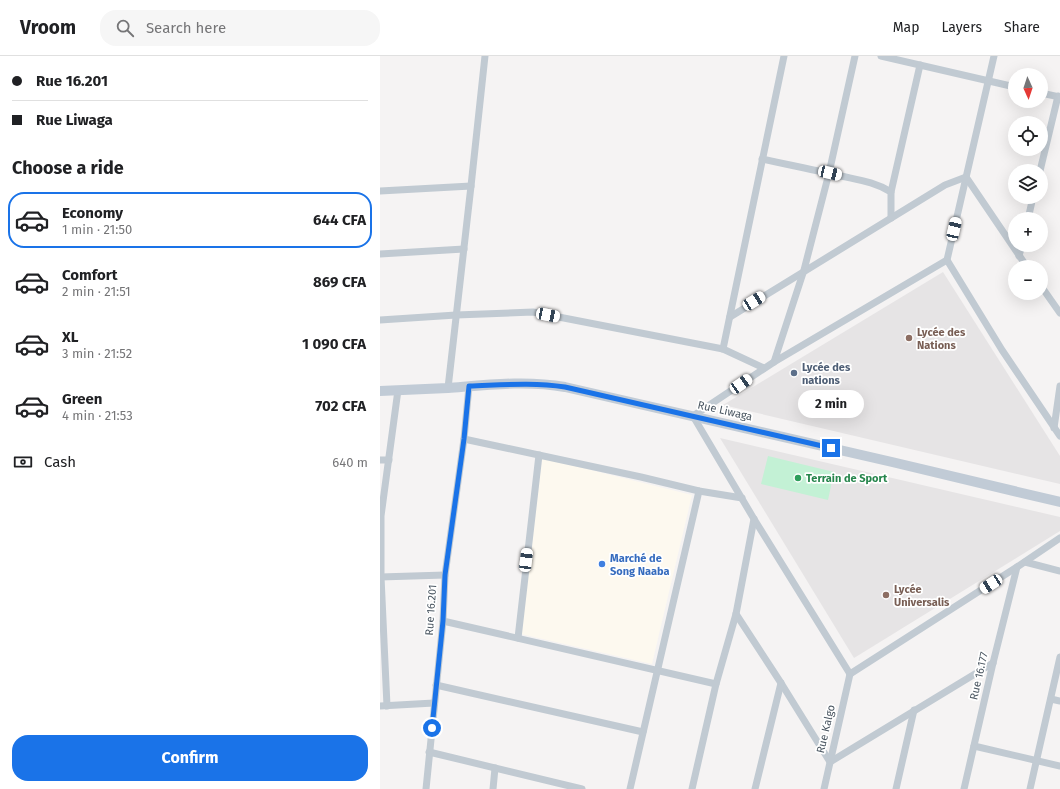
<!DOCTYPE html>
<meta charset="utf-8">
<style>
:root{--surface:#fff;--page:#f6f6f6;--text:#202124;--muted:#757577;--line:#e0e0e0;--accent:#1a73e8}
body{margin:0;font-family:"Fira Sans",sans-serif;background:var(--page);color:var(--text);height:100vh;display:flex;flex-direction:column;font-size:15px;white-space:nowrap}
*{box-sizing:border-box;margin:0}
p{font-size:13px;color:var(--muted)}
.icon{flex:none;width:22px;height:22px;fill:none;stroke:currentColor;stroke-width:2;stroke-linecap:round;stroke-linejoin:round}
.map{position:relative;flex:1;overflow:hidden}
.details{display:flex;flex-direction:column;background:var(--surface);width:380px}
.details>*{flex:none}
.hud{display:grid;align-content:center;height:88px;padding:0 12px;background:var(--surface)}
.needle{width:26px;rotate:177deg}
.fabs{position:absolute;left:628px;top:12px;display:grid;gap:8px}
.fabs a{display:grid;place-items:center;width:40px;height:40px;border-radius:50%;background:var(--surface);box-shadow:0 4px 16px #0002;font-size:20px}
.end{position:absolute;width:18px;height:18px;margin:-9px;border:5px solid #1a73e8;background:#fff;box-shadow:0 0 0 2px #fff}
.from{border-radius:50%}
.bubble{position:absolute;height:28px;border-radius:14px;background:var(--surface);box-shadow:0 4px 16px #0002;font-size:13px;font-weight:700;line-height:28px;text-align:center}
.car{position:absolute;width:12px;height:24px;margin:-12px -6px;border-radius:5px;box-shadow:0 0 3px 1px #0007;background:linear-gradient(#fff 24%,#345 0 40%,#fff 0 76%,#345 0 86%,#fff 0)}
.hud b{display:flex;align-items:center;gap:14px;height:38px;font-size:15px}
.hud b+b{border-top:1px solid var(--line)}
.hud i{width:10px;height:10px;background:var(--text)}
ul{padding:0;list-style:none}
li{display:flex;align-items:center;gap:12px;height:56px;margin:0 8px 6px;padding:0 4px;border:2px solid transparent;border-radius:16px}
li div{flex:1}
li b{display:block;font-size:15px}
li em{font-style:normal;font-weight:700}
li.active{border-color:var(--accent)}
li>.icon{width:36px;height:36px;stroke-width:1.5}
h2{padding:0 12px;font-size:18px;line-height:48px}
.pay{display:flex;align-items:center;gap:10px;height:44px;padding:0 12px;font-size:15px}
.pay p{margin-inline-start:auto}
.primary-button{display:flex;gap:8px;margin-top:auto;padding:8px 12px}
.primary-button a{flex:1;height:46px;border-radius:16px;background:var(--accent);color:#fff;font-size:16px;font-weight:700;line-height:46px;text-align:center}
header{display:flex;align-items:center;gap:24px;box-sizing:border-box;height:56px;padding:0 20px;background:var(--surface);border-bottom:1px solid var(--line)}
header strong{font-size:19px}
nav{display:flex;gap:22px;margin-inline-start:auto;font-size:14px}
.search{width:280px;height:36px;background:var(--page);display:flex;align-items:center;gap:10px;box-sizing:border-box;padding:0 14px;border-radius:16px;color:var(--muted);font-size:15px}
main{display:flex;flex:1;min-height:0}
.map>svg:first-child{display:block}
.commercial{fill:#fdf9ef}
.education{fill:#e6e4e5}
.green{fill:#c3f1d5}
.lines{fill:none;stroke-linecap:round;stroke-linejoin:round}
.minor{stroke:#c1cad2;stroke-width:7}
.secondary{stroke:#c1cbd6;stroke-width:10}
.route{stroke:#1a73e8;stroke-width:5}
.education-dot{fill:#8d6e63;stroke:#fff;stroke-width:1.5}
.service-dot{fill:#5c6f8a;stroke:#fff;stroke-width:1.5}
.leisure-dot{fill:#2e9e5b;stroke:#fff;stroke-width:1.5}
.shop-dot{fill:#3f7fe0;stroke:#fff;stroke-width:1.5}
.labels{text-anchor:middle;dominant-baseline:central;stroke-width:3.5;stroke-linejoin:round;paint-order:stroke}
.education-label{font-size:11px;font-weight:bold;fill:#785e54;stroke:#fff;text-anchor:start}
.service-label{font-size:11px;font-weight:bold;fill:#4e5e75;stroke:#fff;text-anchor:start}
.street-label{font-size:11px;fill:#4a5661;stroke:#fff}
.leisure-label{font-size:11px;font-weight:bold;fill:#27864d;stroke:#fff;text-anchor:start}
.shop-label{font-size:11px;font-weight:bold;fill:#366cbe;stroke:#fff;text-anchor:start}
</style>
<header>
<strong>Vroom</strong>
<div class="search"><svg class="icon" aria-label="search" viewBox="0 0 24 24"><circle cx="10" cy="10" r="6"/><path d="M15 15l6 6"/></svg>Search here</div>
<nav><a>Map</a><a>Layers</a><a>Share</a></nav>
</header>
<main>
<section class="details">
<div class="hud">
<b><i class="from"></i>Rue 16.201</b>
<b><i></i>Rue Liwaga</b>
</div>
<h2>Choose a ride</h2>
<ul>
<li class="active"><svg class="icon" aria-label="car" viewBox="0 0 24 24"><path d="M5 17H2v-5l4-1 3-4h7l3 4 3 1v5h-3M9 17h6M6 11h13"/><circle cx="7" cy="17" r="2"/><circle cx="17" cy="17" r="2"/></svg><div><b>Economy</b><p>1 min · 21:50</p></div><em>644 CFA</em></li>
<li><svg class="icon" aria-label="car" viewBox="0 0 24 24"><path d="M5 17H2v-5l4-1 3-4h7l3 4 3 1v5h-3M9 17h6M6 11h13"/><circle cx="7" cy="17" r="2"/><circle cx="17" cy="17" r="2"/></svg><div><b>Comfort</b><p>2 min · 21:51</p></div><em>869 CFA</em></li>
<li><svg class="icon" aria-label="car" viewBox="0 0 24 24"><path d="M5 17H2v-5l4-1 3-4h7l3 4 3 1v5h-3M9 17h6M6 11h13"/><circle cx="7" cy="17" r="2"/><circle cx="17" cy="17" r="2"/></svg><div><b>XL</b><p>3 min · 21:52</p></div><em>1 090 CFA</em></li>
<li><svg class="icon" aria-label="car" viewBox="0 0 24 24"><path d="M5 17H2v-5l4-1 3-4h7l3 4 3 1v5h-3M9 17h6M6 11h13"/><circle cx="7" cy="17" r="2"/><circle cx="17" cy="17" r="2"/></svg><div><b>Green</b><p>4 min · 21:53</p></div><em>702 CFA</em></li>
</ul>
<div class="pay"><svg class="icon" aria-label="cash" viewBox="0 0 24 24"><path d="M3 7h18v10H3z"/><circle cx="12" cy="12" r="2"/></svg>Cash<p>640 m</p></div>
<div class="primary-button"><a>Confirm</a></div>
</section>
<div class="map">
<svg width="680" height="733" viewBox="0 0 680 733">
<rect width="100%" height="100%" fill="#f5f3f3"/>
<polygon class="commercial" points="162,402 312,439 272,608 141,578"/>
<g class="education">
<polygon points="563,216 680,400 680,428 343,349"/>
<polygon points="340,382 680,461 680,475 474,602"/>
</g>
<polygon class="green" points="388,400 454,416 448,444 381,428"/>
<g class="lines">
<g class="minor">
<polyline points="501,0 635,31"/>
<polyline points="614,0 567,204 622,294 680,380"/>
<polyline points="661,37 680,41"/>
<path d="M382 103C409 109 435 114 461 120 479 124 495 126 511 136V162"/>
<polyline points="660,115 678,40"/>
<polyline points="0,135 91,130"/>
<polyline points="511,136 540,9"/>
<polyline points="648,163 653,141"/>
<polyline points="0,198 84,193"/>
<polyline points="639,200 642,189"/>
<polyline points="661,230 680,257"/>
<polyline points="350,261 565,129 586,121 647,211"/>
<polyline points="0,264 76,259 153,256 343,293 384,312"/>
<polyline points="343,293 404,0"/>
<polyline points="394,306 424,214 449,117 475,0"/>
<polyline points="68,332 91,130 105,0"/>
<polyline points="674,372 680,330"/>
<polyline points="84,383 261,421 319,435 362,442"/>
<polyline points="0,404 9,404"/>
<polyline points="645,506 680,515"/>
<polyline points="0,521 65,519"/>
<polyline points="356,558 401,627 450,706 613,607"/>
<polyline points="63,565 336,628"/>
<polyline points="138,582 159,399"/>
<polyline points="470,618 374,463 313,360 394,306 567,204"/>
<polyline points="470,618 637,511 680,482"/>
<polyline points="56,629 263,676"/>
<polyline points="671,643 680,645"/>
<polyline points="0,650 54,647"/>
<polyline points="7,650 1,521 1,460 18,334"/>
<polyline points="594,690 680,710"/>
<polyline points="49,696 202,733"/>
<polyline points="46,733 63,565 65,519 84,383 89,330"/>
<polyline points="113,733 115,712"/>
<polyline points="250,733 319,435"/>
<polyline points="312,733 336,628 356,558 374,463"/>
<polyline points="375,733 401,627"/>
<polyline points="444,733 470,618"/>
<polyline points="516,733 534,654"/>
<polyline points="584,733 613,607 637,511"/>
<polyline points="650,733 680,601"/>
</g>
<path class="secondary" d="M0 335C23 334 45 333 68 332 106 329 146 324 185 331L512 406 680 446"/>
</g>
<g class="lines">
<path class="route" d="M52 672 63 565 65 519 84 383 89 330C121 329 153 326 185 331L451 392"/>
</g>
<g class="education-dot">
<circle cx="529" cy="282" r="4"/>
<circle cx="506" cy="539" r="4"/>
</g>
<circle class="service-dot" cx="414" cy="317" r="4"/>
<circle class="leisure-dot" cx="418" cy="422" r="4"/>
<circle class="shop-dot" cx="222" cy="508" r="4"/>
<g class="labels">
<g class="education-label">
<text x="537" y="276">Lycée des<tspan x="537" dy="13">Nations</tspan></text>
<text x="514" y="533">Lycée<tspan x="514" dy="13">Universalis</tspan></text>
</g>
<g class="service-label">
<text x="422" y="311">Lycée des<tspan x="422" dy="13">nations</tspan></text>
</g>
<g class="street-label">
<text transform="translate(345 355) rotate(13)">Rue Liwaga</text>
<text transform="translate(51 554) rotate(-86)">Rue 16.201</text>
<text transform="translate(599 620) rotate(-77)">Rue 16.177</text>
<text transform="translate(446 673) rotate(-77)">Rue Kalgo</text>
</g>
<g class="leisure-label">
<text x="426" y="422">Terrain de Sport</text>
</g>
<g class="shop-label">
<text x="230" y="502">Marché de<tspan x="230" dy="13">Song Naaba</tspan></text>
</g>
</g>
</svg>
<div class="fabs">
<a><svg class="needle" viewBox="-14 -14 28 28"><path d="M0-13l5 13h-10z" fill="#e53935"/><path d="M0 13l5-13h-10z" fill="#757577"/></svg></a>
<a><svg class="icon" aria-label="locate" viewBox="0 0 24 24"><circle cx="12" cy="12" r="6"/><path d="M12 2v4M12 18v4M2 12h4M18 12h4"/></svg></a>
<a><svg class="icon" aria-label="layers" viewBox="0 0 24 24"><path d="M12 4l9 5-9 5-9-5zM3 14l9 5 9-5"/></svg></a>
<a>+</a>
<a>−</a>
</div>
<i class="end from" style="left:52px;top:672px"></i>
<i class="end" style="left:451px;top:392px"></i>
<div class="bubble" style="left:418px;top:334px;width:66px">2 min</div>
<i class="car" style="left:450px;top:117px;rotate:103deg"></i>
<i class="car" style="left:574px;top:173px;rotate:13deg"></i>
<i class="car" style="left:374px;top:245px;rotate:58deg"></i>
<i class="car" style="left:168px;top:259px;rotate:101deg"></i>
<i class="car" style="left:361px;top:328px;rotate:56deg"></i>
<i class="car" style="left:146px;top:504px;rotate:7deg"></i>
<i class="car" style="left:611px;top:528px;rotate:237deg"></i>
</div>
</main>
